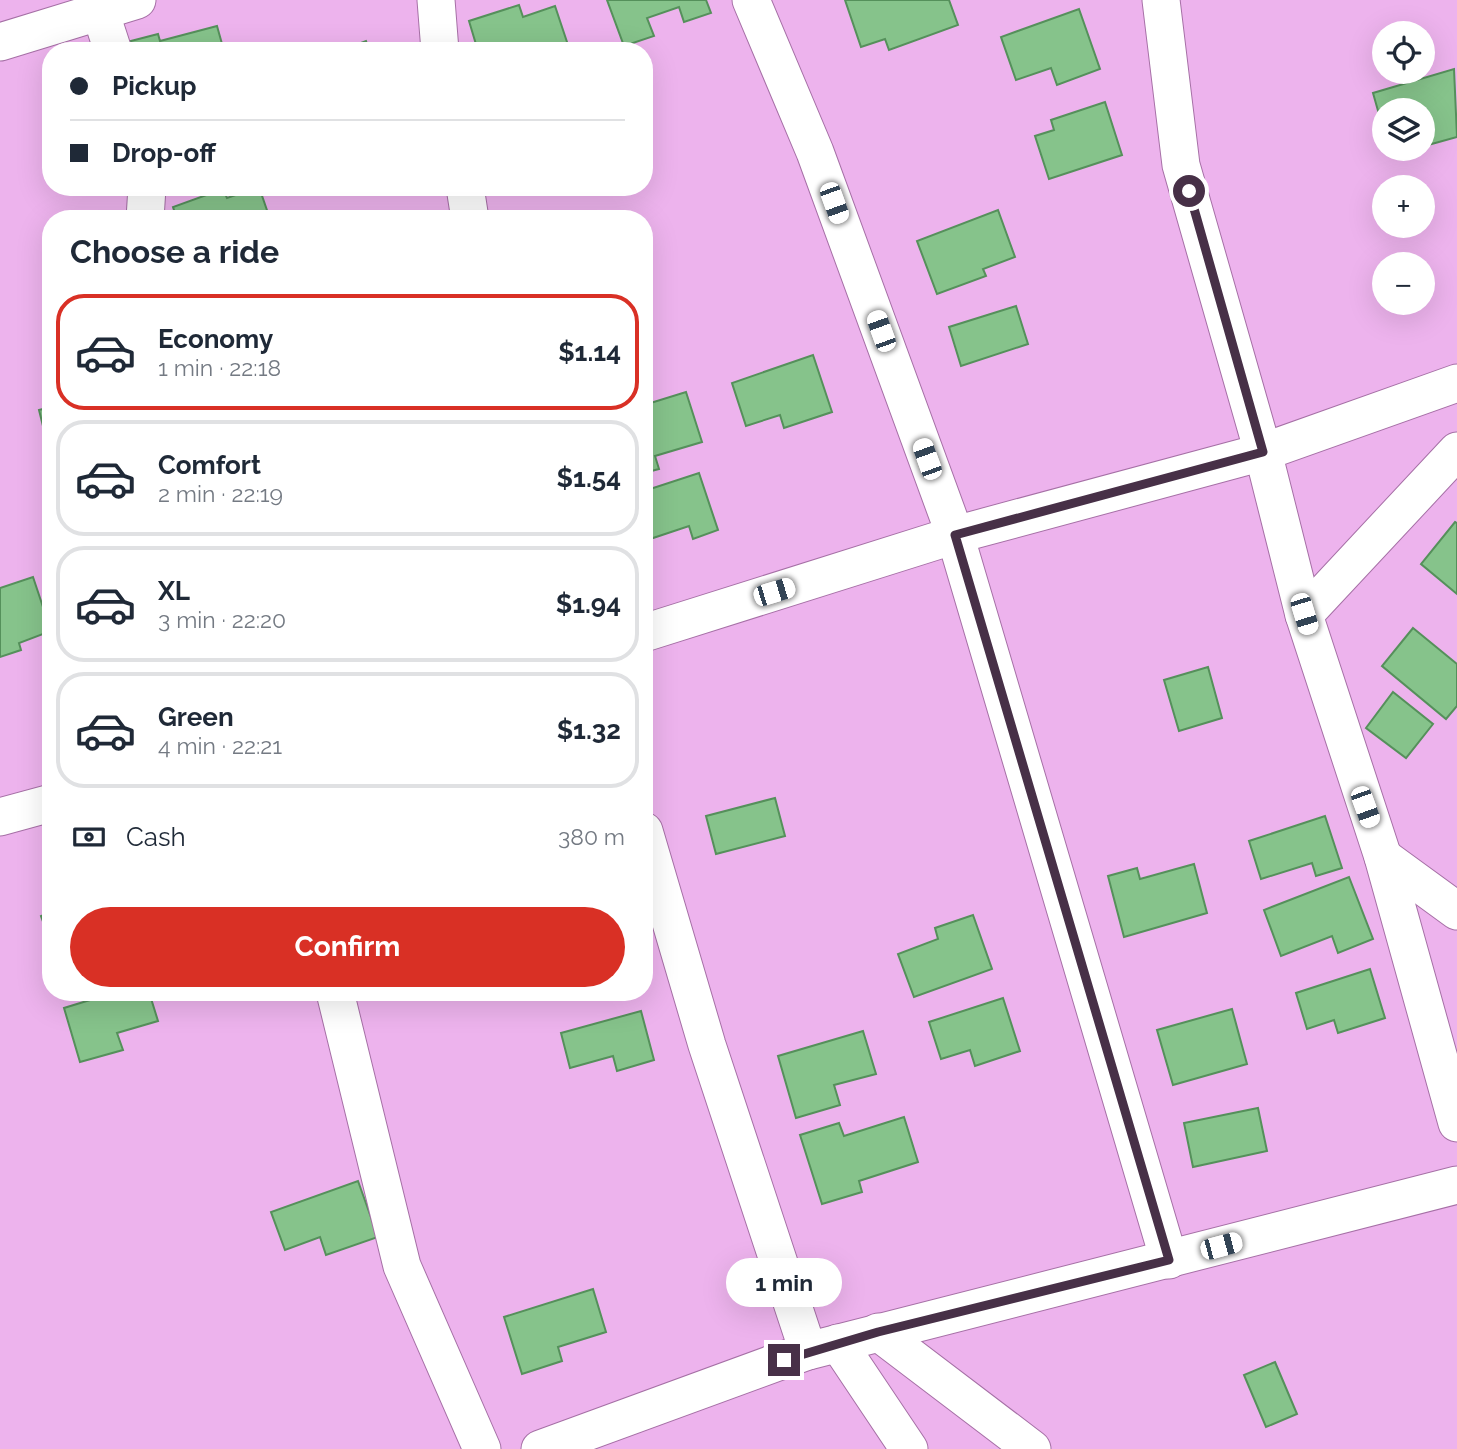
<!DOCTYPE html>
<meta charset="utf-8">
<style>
:root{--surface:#fff;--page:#f2f2f3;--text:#1f2937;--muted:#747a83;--line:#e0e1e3;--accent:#d93025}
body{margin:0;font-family:Raleway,sans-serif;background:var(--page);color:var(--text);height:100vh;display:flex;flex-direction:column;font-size:26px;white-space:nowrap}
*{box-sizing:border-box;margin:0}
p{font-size:23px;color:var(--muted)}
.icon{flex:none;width:38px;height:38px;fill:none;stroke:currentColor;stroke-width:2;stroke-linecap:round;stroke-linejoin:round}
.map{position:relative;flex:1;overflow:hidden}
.side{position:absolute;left:42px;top:210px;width:611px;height:791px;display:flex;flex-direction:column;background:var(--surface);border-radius:28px;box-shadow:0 7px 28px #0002}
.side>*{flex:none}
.hud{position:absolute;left:42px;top:42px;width:611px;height:154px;border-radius:28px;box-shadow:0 7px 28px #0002;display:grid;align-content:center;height:154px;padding:0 28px;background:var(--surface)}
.tools{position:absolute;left:1372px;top:21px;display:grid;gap:14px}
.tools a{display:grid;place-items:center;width:63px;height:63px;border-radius:50%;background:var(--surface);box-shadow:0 7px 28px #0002;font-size:35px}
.end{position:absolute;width:32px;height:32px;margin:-16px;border:9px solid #473047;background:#fff;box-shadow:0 0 0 4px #fff}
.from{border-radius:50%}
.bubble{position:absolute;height:49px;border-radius:24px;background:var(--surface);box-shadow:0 7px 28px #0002;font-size:23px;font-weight:700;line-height:49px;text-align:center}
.car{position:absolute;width:21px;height:42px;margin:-21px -10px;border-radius:9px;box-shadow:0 0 5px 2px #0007;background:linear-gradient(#fff 24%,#345 0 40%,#fff 0 76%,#345 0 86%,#fff 0)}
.hud b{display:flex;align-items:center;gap:24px;height:66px;font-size:26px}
.hud b+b{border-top:2px solid var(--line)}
.hud i{width:18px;height:18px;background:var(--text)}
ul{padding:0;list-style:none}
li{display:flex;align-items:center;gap:21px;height:116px;margin:0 14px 10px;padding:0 14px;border:4px solid var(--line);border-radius:28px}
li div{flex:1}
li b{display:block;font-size:26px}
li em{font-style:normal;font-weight:700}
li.selected{border-color:var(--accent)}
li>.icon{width:63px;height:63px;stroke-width:1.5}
h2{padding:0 28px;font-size:32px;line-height:84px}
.pay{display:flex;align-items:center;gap:18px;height:77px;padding:0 28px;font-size:26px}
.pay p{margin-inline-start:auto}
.cta{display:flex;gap:14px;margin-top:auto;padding:14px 28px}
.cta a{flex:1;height:80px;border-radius:42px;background:var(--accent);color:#fff;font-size:28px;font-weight:700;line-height:80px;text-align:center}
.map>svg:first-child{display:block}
.building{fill:#86c38b;stroke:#55905b;stroke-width:2}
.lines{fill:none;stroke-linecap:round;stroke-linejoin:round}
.street-casing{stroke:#a670a6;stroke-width:39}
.street{stroke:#fff;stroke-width:37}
.route{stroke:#473047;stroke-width:9}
</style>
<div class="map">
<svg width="1457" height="1449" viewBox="0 0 1457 1449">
<rect width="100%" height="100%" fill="#edb3ed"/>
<g class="building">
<polygon points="607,0 706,0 711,13 684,22 679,7 647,18 654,36 624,46"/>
<polygon points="845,0 949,0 958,25 889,50 885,39 861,47"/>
<polygon points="519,5 523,17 555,6 570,51 478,51 469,21"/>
<polygon points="1079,9 1100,69 1057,85 1051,68 1016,80 1001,37"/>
<polygon points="217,26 224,51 129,51 127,42 158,34 160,41"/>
<polygon points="366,41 370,51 340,51"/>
<polygon points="1454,69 1457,137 1428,145 1423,133 1423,110 1384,110 1384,132 1373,93"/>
<polygon points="1105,102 1122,155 1049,179 1035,136 1054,130 1051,120"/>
<polygon points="259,187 270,219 177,219 173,207 223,189 227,198"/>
<polygon points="998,210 1015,257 983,269 986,276 937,294 917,241"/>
<polygon points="1016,306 1028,344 961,366 949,327"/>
<polygon points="813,355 832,412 784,428 780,415 746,426 732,383"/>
<polygon points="686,392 702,442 655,456 659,469 644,473 644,405"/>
<polygon points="51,407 51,445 48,446 39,410"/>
<polygon points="699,473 718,530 693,539 689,526 644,541 644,491"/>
<polygon points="1455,522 1457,523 1457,594 1421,564"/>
<polygon points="33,577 51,631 19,643 21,650 0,657 0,588"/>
<polygon points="1413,628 1457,664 1457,706 1446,719 1382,666"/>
<polygon points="1208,667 1222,718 1179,731 1164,680"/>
<polygon points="1393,692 1433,724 1406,758 1366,728"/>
<polygon points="775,798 785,836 716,854 706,816"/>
<polygon points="1325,816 1342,868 1316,876 1312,863 1261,879 1249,841"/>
<polygon points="1194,864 1207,913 1124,937 1108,876 1137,868 1140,879"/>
<polygon points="1349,877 1373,939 1338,953 1332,936 1281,956 1264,910"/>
<polygon points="51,912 51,944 41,916"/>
<polygon points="973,915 992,969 914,997 898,954 938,939 935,928"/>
<polygon points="1370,969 1385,1018 1338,1033 1334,1020 1307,1029 1296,993"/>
<polygon points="116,992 149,992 158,1021 117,1033 123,1050 80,1062 64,1008"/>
<polygon points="1003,998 1020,1051 975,1066 970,1050 941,1059 929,1022"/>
<polygon points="1232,1009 1247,1064 1173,1085 1157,1030"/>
<polygon points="641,1011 654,1060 617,1071 613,1056 570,1068 561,1033"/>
<polygon points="863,1031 876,1074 834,1085 840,1105 796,1118 778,1056"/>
<polygon points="1258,1108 1267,1151 1193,1167 1184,1123"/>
<polygon points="904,1117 918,1162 859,1181 862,1192 822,1204 800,1135 839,1123 844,1136"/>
<polygon points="358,1181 378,1237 326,1255 320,1237 285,1250 271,1212"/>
<polygon points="593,1289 606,1332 558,1347 562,1361 522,1374 504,1317"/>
<polygon points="1275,1362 1297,1414 1266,1427 1244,1375"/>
</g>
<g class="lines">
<g class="street-casing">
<g id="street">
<polyline points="436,0 440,51"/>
<polyline points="751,0 815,152 955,535 1169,1260"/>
<polyline points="1161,0 1181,165 1263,452 1304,615 1383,857 1457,1123"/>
<polyline points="100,11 113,51"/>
<polyline points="0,42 137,0"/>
<polyline points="465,187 470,219"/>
<polyline points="145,219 147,187"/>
<polyline points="1304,615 1457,451"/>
<polyline points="644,633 955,535 1263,452 1457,383"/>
<polyline points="0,817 51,803"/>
<polyline points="644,831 707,1045 808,1351"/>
<polyline points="1383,857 1457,911"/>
<polyline points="335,992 402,1266 482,1449"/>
<polyline points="878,1332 1032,1449"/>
<polyline points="838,1343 909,1449"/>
<polyline points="540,1449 808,1351 1457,1185"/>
</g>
</g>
<use href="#street" class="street"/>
</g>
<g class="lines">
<polyline class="route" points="784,1360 878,1332 1169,1260 955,535 1263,452 1189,191"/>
</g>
</svg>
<div class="tools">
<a><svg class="icon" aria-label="locate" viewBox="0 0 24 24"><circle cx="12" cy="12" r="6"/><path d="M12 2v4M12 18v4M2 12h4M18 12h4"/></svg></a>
<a><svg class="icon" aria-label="layers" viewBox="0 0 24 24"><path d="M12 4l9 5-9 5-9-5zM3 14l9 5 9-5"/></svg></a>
<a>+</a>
<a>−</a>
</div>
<i class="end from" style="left:1189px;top:191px"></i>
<i class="end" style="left:784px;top:1360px"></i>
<div class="bubble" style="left:726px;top:1258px;width:116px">1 min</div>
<i class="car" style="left:834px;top:203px;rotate:160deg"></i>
<i class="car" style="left:881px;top:331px;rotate:340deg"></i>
<i class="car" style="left:927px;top:459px;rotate:340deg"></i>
<i class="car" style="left:774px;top:592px;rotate:73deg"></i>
<i class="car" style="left:1304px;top:614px;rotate:163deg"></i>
<i class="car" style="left:1365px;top:807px;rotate:160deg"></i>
<i class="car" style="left:1221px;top:1246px;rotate:75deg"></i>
<div class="hud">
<b><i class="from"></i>Pickup</b>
<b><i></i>Drop-off</b>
</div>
<section class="side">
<h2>Choose a ride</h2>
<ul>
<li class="selected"><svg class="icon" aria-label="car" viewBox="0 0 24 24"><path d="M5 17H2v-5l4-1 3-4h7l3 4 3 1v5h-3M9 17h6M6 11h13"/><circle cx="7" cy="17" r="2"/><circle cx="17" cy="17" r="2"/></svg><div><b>Economy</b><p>1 min · 22:18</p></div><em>$1.14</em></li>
<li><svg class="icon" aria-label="car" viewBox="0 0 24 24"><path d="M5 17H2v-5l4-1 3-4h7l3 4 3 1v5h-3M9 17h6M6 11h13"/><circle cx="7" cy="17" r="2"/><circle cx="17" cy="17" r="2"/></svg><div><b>Comfort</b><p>2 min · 22:19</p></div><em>$1.54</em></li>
<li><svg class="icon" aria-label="car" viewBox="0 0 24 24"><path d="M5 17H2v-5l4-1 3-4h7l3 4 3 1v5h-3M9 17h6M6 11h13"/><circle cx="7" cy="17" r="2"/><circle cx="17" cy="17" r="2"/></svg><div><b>XL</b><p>3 min · 22:20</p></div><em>$1.94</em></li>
<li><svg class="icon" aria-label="car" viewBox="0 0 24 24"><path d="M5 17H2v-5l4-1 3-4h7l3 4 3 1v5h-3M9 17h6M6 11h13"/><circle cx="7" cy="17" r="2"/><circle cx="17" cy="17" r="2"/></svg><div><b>Green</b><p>4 min · 22:21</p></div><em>$1.32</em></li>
</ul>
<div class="pay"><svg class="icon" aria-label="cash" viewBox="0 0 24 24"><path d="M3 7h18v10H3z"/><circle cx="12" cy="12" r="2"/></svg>Cash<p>380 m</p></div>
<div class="cta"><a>Confirm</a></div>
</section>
</div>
